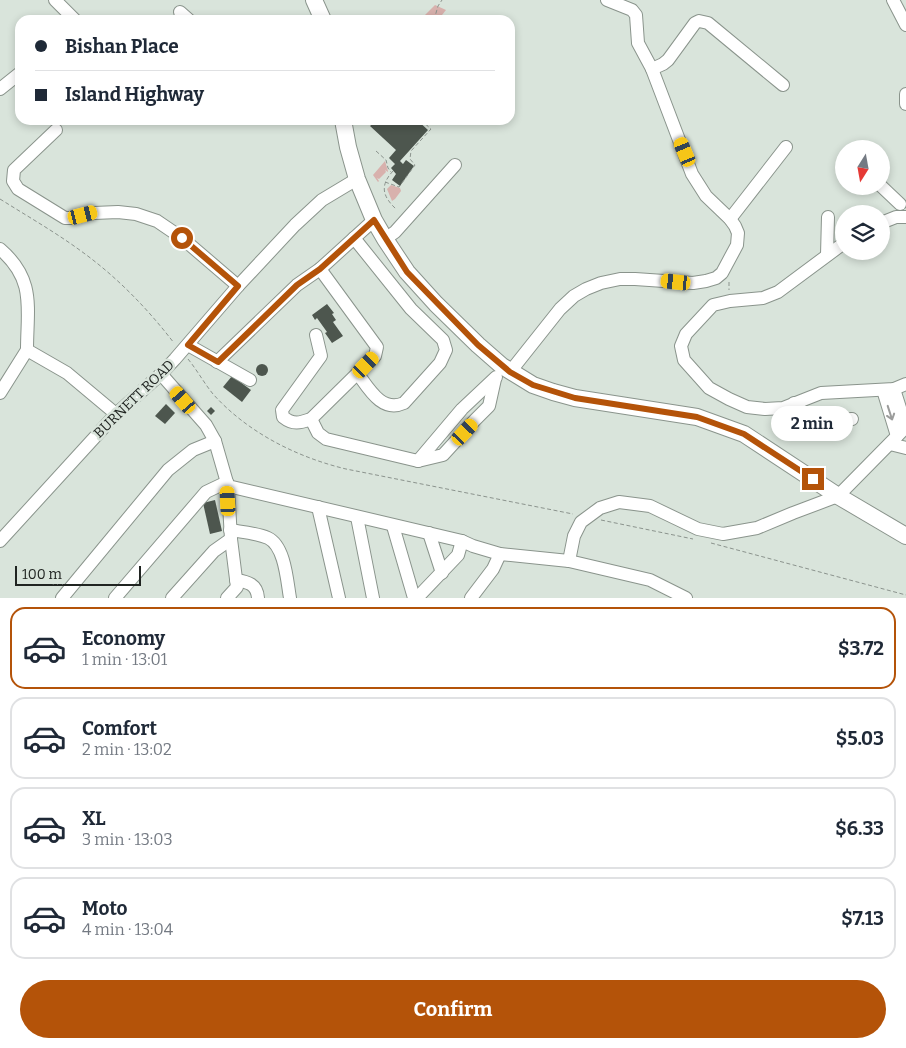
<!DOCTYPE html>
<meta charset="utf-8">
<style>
:root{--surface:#fff;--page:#f2f2f3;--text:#1f2937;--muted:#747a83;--line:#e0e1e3;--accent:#b45309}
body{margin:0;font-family:Bitter,serif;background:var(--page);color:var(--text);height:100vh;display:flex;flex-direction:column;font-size:19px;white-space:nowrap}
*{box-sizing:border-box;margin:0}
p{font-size:16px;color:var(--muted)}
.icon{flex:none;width:28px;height:28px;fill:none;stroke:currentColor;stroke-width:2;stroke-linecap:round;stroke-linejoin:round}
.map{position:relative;height:598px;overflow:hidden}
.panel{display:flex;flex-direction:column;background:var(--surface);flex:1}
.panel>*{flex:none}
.guide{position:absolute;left:15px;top:15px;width:500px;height:110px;border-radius:15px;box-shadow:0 2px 8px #0003;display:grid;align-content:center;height:110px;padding:0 20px;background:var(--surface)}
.needle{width:32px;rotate:191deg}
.tools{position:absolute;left:835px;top:140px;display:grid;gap:10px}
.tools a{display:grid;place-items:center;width:55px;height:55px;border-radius:50%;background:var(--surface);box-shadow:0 2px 8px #0003;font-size:25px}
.scale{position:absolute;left:15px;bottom:12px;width:126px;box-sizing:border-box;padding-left:5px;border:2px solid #202421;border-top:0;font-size:14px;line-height:18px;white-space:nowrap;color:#202421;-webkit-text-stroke:4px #d9e4db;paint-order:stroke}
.end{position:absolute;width:22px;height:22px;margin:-11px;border:6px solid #b45309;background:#fff;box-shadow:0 0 0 2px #fff}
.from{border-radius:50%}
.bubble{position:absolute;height:35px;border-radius:18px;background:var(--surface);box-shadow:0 2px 8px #0003;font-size:16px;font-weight:700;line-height:35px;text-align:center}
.car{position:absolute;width:15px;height:30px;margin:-15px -8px;border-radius:6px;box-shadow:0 0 4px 1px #0007;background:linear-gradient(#f5c518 24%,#345 0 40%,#f5c518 0 76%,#345 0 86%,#f5c518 0)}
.guide b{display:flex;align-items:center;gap:18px;height:48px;font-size:19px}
.guide b+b{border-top:1px solid var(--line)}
.guide i{width:12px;height:12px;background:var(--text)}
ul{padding:9px 0 0;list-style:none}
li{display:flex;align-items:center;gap:15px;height:82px;margin:0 10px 8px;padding:0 10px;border:2px solid var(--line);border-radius:15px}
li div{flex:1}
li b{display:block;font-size:19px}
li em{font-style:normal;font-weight:700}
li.on{border-color:var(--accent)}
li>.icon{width:45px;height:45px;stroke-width:1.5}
.primary-button{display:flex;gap:10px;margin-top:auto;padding:10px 20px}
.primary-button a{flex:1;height:58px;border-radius:30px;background:var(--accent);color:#fff;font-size:20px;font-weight:700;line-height:58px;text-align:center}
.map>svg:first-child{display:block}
.green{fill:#d8b1ad}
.building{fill:#4d564e}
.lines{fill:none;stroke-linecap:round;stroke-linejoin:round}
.minor-casing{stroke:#8a948c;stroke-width:14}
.major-casing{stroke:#8a948c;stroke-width:18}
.path{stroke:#8b938d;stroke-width:1;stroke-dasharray:4 2.5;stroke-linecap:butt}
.minor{stroke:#fff;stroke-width:12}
.major{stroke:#fff;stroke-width:16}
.oneway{stroke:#9b9c9b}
.route{stroke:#b45309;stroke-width:6}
.labels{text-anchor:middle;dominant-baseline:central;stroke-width:5;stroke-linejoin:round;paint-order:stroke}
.street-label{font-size:14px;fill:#202421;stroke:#d9e4db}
</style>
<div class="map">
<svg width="906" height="598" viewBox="0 0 906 598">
<rect width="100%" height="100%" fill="#d9e4db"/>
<g class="green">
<polygon points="435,5 446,10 438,20 420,20"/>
<polygon points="385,161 388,171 388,172 385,170 386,172 379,179 377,178 379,181 378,182 373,175"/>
<polygon points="391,185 400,188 401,191 395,199 392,201 387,189"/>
</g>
<g class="building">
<polygon points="376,120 417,120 428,130 400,161 403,164 406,160 414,166 400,186 392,180 396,174 391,168 395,164 389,158 396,150 370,126"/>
<polygon points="327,304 334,313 332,314 336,320 333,322 343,336 332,343 325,333 327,332 317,318 315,320 312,315"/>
<circle cx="262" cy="370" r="6"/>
<polygon points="232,376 251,390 242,402 223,387"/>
<polygon points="166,404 175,413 165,424 155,416"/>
<polygon points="211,407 215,411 211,415 207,411"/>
<polygon points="215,500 222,531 210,534 203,503"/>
</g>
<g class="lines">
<g class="minor-casing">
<g id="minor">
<polyline points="55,0 75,20"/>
<polyline points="893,0 906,25"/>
<polyline points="180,12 189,20"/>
<polyline points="652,69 663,64 668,60 695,23 699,21 708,23 783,85"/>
<polyline points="0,89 20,73"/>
<polyline points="906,94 906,104"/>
<polyline points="56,130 14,170 13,181 18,189 65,218 71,218 94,213 118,212 136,214 157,221 182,238 238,286"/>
<polyline points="881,186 900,204"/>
<polyline points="730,219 786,147"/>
<polyline points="881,223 896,217 906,217"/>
<path d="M354 238 411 309 443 340 446 350 440 363 404 403C382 413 369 389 358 374"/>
<polyline points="385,239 395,232 455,165"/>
<polyline points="844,243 778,292 763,298 730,301 713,305 686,334 681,346 684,360 709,388 729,399 747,407 765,409 783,408 821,393 894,389 906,384"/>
<path d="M0 249C36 280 27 308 27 350L67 373 116 414"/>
<polyline points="827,255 828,217"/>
<path d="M316 335 321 356 282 410 283 417C293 425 300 423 311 419L375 356 377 347 320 269"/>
<polyline points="188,345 250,380"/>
<polyline points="217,362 297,285 320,269 374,220"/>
<polyline points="510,372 560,309 574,296 586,289 601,283 620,279 635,279 693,283 706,281 716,278 722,273 737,245 738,233 735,226 730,219 706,196 692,174 652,69 638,43 636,15 632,10 607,0"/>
<polyline points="161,374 206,425 215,441 228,486 231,539 237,587 227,598"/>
<polyline points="894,389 906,427"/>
<polyline points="883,390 897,436"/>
<polyline points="0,393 27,350"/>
<path d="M794 403C813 424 825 424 852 419"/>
<polyline points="311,419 318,433 326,439 418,461 443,455 475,420 489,406 495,379"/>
<polyline points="890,444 906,448"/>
<polyline points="418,461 462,409 496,377"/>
<polyline points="228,486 462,541 473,546 500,554 569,561 650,580 686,598"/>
<polyline points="318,507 339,598"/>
<polyline points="357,517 373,598"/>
<polyline points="393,526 414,598"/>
<path d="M230 530C242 532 257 533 268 538 285 546 287 581 290 598"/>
<polyline points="429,533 442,573"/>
<polyline points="0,541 116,414 161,374 175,359 238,286 295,225 322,200 357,179"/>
<polyline points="569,561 574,536 581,522 600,508 619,502 650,506 698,529 723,534 757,528 793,513 838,496 906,427"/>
<path d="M236 580C248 582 257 584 258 598"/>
<polyline points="62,598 168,470 193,450 215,441"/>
<polyline points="115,598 206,492 227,482"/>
<polyline points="172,598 214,551 231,539"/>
<polyline points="417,598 458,555 462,541"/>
<polyline points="471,598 493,569 500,554"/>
</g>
</g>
<g class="major-casing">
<g id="major">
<polyline points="314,0 323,20"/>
<polyline points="343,120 348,147 357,179 374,220 385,239 407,272 436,304 478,345 502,366 533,385 553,392 575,398 697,417 744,434 838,496 906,536"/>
</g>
</g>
<g class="path">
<polyline points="436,16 439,20"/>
<polyline points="434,20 438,6 442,0"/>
<polyline points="503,120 505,124"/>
<polyline points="376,151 386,160 388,168 391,172"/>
<path d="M393 171C380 185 382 196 396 209"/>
<polyline points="385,182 399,187 415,165 410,159 411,151 431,129 421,120"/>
<path d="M0 199C27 216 55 232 81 251 117 277 147 308 174 343"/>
<polyline points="729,282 729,290"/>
<path d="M188 359C197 370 204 383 213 394 247 432 296 457 346 469L573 514"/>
<polyline points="601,520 693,539"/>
<polyline points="711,543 906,595"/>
</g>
<use href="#minor" class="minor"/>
<use href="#major" class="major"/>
</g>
<defs><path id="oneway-shaft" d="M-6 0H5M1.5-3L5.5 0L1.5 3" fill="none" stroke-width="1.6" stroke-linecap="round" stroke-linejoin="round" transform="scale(1.25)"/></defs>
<use class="oneway" href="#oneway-shaft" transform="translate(890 413) rotate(72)"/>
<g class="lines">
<polyline class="route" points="182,238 238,286 188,345 218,362 297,285 320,269 374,220 407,272 478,345 510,372 533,385 575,398 697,417 744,434 813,479"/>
</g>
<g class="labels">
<g class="street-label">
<text transform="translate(134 399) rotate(-44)">BURNETT ROAD</text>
</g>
</g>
</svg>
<div class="tools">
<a><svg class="needle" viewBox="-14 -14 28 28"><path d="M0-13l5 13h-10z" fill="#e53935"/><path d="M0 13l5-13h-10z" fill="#747a83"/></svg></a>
<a><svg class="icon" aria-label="layers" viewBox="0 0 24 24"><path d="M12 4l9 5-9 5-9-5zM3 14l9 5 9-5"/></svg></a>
</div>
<div class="scale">100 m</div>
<i class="end from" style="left:182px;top:238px"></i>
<i class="end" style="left:813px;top:479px"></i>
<div class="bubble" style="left:771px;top:406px;width:82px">2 min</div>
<i class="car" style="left:685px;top:152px;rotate:337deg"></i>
<i class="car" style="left:83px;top:215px;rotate:76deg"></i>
<i class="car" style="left:676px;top:282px;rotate:276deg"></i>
<i class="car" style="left:366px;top:365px;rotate:44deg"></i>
<i class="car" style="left:183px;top:400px;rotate:319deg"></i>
<i class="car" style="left:465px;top:432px;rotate:43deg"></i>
<i class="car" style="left:228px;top:501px;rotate:357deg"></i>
<div class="guide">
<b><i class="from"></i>Bishan Place</b>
<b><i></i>Island Highway</b>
</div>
</div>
<section class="panel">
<ul>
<li class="on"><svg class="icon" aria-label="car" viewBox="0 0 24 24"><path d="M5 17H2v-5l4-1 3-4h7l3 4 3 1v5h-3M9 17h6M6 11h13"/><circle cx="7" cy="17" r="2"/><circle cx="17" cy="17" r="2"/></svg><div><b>Economy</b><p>1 min · 13:01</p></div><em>$3.72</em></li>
<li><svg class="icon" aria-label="car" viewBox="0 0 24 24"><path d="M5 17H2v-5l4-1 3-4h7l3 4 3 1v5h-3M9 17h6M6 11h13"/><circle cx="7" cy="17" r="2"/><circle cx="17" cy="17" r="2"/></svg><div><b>Comfort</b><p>2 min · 13:02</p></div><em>$5.03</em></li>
<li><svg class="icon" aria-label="car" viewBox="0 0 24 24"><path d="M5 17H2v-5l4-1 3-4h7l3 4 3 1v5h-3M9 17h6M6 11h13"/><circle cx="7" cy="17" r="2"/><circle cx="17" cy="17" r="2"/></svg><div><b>XL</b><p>3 min · 13:03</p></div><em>$6.33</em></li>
<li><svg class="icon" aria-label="car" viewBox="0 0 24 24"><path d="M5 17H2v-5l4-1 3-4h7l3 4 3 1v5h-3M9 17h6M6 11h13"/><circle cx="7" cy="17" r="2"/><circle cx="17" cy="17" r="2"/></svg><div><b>Moto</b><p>4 min · 13:04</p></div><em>$7.13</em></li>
</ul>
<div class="primary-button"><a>Confirm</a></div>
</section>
